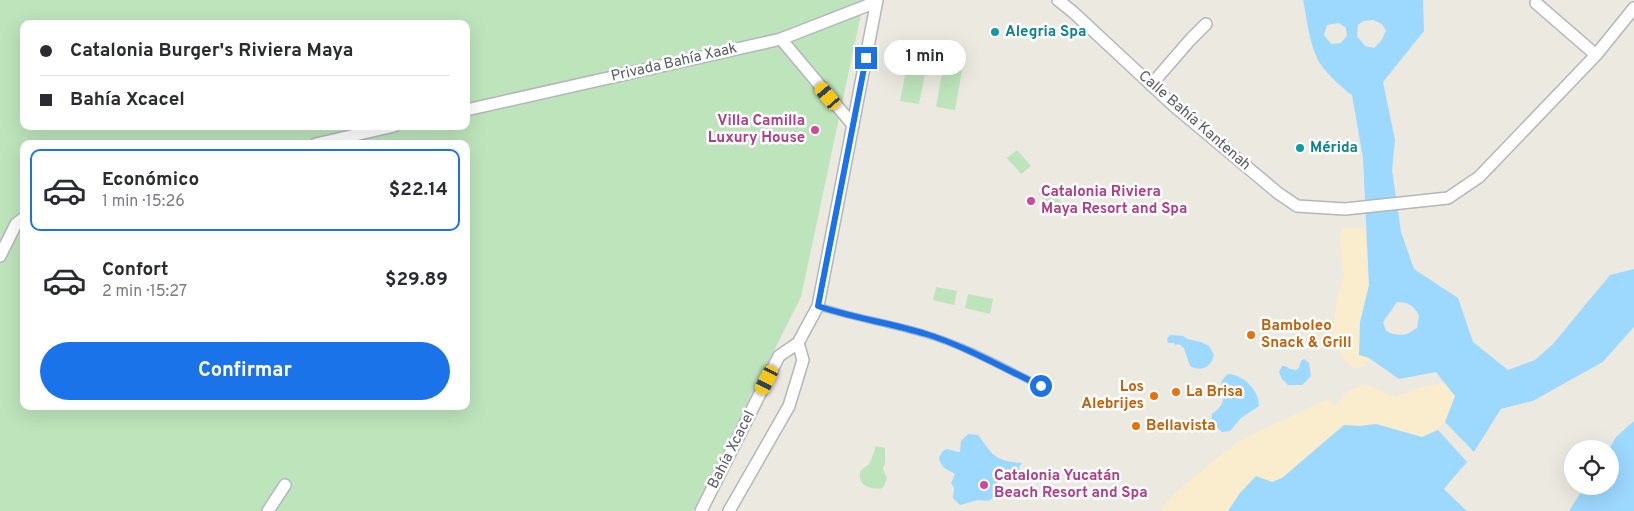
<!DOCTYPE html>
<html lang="es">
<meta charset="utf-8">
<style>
:root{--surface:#fff;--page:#f7f7f7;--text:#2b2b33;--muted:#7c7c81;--line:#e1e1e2;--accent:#1a73e8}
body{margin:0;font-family:Overpass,sans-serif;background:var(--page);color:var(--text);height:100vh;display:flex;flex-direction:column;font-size:19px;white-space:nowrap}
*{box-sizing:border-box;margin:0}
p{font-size:16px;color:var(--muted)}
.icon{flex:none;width:28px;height:28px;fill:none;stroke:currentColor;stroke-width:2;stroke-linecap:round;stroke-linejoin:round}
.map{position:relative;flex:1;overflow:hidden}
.panel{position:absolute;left:20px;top:140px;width:450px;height:270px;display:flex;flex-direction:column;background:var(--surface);border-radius:10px;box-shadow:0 5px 20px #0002}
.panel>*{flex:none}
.top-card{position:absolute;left:20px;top:20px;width:450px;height:110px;border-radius:10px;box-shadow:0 5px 20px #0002;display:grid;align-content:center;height:110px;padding:0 20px;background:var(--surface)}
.tools{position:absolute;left:1564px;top:440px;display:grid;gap:10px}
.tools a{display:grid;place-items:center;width:55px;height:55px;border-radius:50%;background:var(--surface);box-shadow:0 5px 20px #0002;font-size:25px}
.end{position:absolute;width:22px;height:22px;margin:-11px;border:6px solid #1a73e8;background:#fff;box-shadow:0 0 0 2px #fff}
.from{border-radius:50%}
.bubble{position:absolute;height:35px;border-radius:18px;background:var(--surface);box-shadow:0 5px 20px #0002;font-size:16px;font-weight:700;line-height:35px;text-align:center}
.car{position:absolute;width:15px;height:30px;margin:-15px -8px;border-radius:6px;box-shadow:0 0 4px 1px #0007;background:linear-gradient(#f5c518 24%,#345 0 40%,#f5c518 0 76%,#345 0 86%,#f5c518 0)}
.top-card b{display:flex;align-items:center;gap:18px;height:48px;font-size:19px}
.top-card b+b{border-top:1px solid var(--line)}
.top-card i{width:12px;height:12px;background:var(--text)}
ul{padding:9px 0 0;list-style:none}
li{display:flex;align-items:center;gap:15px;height:82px;margin:0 10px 8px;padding:0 10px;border:2px solid transparent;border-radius:10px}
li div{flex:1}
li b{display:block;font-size:19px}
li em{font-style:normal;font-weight:700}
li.on{border-color:var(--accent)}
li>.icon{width:45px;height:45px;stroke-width:1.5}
.primary-button{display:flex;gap:10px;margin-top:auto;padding:10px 20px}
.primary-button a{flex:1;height:58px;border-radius:30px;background:var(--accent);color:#fff;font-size:20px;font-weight:700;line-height:58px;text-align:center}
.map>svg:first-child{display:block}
.green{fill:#bde4bb;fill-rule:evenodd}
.sand{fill:#faedcd}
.water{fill:#9dd8ff;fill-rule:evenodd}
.pier{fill:#ece9e0}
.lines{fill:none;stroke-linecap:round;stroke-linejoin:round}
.service-casing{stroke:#b3b6bb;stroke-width:8}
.minor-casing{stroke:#b3b6bb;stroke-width:14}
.service{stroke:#fff;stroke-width:5.5}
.minor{stroke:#fff;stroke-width:11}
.route{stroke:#1a73e8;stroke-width:6}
.culture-dot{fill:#0f9aa8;stroke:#fff;stroke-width:2}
.hotel-dot{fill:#d1479c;stroke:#fff;stroke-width:2}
.food-dot{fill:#e8710a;stroke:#fff;stroke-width:2}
.labels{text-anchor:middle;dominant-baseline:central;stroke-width:5;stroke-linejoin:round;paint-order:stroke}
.culture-label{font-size:15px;font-weight:bold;fill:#0d838f;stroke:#fff;text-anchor:start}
.street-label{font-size:15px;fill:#595d61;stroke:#fff}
.hotel-label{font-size:15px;font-weight:bold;fill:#b23c85;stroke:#fff;text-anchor:start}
.food-label{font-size:15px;font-weight:bold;fill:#c56008;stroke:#fff;text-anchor:start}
</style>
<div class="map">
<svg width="1634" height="511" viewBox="0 0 1634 511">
<rect width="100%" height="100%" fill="#ece9e0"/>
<g class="green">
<path d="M0 0H864L801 297 693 511H0ZM24 24H466V126H24ZM24 144H466V406H24Z"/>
<polygon points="908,61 927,64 919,104 900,101"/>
<polygon points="943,68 962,71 955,110 936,107"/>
<polygon points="1017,150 1031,166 1021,174 1007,158"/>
<polygon points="1047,186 1063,204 1054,211 1038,193"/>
<polygon points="936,287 957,291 954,305 933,300"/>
<polygon points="968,294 993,299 990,314 965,308"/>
<path d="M876 446 885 448V462L883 469 887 478 883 488C873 490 858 487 860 473 861 468 865 468 868 465 872 460 874 451 876 446Z"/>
</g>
<g class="sand">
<polygon points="1341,228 1365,228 1369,285 1360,322 1369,358 1366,365 1354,369 1343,358 1333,336 1337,299 1344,275 1340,243"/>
<path d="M1445 383 1455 396C1446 421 1448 425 1422 437L1376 424 1360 426 1344 425 1282 478 1240 493 1228 511H1160L1176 492 1237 442 1327 399 1335 406 1346 392 1365 384 1395 397 1421 387Z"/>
</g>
<g class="water">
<path d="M1303 0H1423L1424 31 1383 82 1395 140 1392 170 1401 232 1414 269 1458 298 1473 342 1508 370 1535 360 1553 344 1610 275 1634 269V327L1603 362 1533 401 1501 409 1474 452 1445 422 1455 396 1436 372 1399 379 1369 358 1359 355 1360 322 1369 285 1363 158 1352 95C1341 87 1323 71 1317 58 1309 41 1307 19 1303 0ZM1373 20 1382 24 1386 31 1381 41 1374 48 1365 46 1357 36 1358 25 1363 21ZM1339 23 1346 28 1347 36 1341 43 1331 44 1324 35 1327 25ZM1397 302C1408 302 1413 305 1419 315L1417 328C1406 336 1399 337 1386 331L1383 322Z"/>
<path d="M1170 335 1183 336 1187 339 1201 342 1209 346 1214 355C1211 368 1201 372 1190 366L1184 348 1179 344 1175 345 1174 343H1168L1167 339Z"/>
<polygon points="1304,359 1309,363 1311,376 1302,385 1288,385 1282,379 1279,372 1282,366 1285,366 1290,369 1296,370 1299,368 1301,361"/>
<path d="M1228 374C1244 375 1259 390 1259 406L1241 418 1230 431 1222 432 1211 422 1212 414C1237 397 1209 389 1228 374Z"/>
<polygon points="1634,421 1634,511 1569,511 1585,486 1610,486 1610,449 1609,449 1616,437"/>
<polygon points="1376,424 1422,437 1438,430 1467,462 1444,489 1467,511 1228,511 1240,493 1256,476 1272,482 1282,478 1344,425 1360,426"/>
<path d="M968 434 978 435C993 455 994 461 1022 463L1019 467 1021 474C982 472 1008 489 989 501L978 500 960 505 953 498 954 488 951 483 955 474C947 469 941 468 939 458 946 443 949 452 960 452L961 441Z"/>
</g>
<g class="pier">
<polygon points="1634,327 1634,331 1604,364 1534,403 1503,411 1476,453 1473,454 1501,409 1533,401 1603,362"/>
<polygon points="1469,460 1469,463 1447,489 1469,509 1469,511 1467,511 1444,489"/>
</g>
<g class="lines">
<g class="service-casing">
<path id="service" d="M818 306C853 318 890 323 925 334 964 345 1004 368 1041 386"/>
</g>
<g class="minor-casing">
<g id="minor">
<polyline points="1058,0 1073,12 1174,106 1278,193 1297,206 1345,209 1448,198 1479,177 1596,55 1634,8"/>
<polyline points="1536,3 1596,55"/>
<polyline points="781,39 853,125"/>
<polyline points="1151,85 1190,40 1206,24"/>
<polyline points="466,110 781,39 876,2"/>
<polyline points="316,144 394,126"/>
<polyline points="0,256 16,224 24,218"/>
<polyline points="268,511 285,485"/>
<polyline points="701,511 779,356 798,343 818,306 877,0"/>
<polyline points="729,511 789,406 803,360 798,343"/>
</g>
</g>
<use href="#service" class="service"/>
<use href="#minor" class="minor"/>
</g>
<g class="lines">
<path class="route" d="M866 58 818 306C853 318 890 323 926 334 965 346 1003 368 1041 386"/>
</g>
<g class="culture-dot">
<circle cx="995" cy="32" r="5"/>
<circle cx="1300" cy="148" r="5"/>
</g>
<g class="hotel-dot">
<circle cx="815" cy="130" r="5"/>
<circle cx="1031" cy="201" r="5"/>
<circle cx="984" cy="485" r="5"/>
</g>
<g class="food-dot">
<circle cx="1251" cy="335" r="5"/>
<circle cx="1176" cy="392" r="5"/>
<circle cx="1154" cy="396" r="5"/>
<circle cx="1136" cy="426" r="5"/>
</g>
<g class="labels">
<g class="culture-label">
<text x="1005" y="32">Alegria Spa</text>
<text x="1310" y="148">Mérida</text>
</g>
<g class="street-label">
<text transform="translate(674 63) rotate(-13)">Privada Bahía Xaak</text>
<text transform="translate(1194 121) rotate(41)">Calle Bahía Kantenah</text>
<text transform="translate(732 450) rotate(-63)">Bahía Xcacel</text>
</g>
<g class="hotel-label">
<text x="805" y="121" text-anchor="end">Villa Camilla<tspan x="805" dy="17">Luxury House</tspan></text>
<text x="1041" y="192">Catalonia Riviera<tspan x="1041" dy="17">Maya Resort and Spa</tspan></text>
<text x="994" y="476">Catalonia Yucatán<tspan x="994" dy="17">Beach Resort and Spa</tspan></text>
</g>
<g class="food-label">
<text x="1261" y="326">Bamboleo<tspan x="1261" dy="17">Snack &amp; Grill</tspan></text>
<text x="1144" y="387" text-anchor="end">Los<tspan x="1144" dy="17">Alebrijes</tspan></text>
<text x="1186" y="392">La Brisa</text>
<text x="1146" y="426">Bellavista</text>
</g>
</g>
</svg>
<div class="tools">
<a><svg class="icon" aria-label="locate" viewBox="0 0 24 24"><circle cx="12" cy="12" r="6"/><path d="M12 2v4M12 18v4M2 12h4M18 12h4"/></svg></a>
</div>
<i class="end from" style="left:1041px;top:386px"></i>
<i class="end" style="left:866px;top:58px"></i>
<div class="bubble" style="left:884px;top:40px;width:82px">1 min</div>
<i class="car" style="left:828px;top:96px;rotate:320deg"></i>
<i class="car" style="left:767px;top:380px;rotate:207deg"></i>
<div class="top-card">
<b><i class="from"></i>Catalonia Burger's Riviera Maya</b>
<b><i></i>Bahía Xcacel</b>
</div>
<section class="panel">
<ul>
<li class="on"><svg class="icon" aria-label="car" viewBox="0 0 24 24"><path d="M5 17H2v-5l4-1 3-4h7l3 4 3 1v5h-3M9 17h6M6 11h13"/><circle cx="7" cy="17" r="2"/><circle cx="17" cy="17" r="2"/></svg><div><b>Económico</b><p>1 min · 15:26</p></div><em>$22.14</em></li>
<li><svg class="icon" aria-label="car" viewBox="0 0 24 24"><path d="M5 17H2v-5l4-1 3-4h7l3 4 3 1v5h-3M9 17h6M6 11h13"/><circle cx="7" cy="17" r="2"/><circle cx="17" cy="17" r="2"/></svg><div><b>Confort</b><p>2 min · 15:27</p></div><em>$29.89</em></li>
</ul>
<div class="primary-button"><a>Confirmar</a></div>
</section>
</div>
